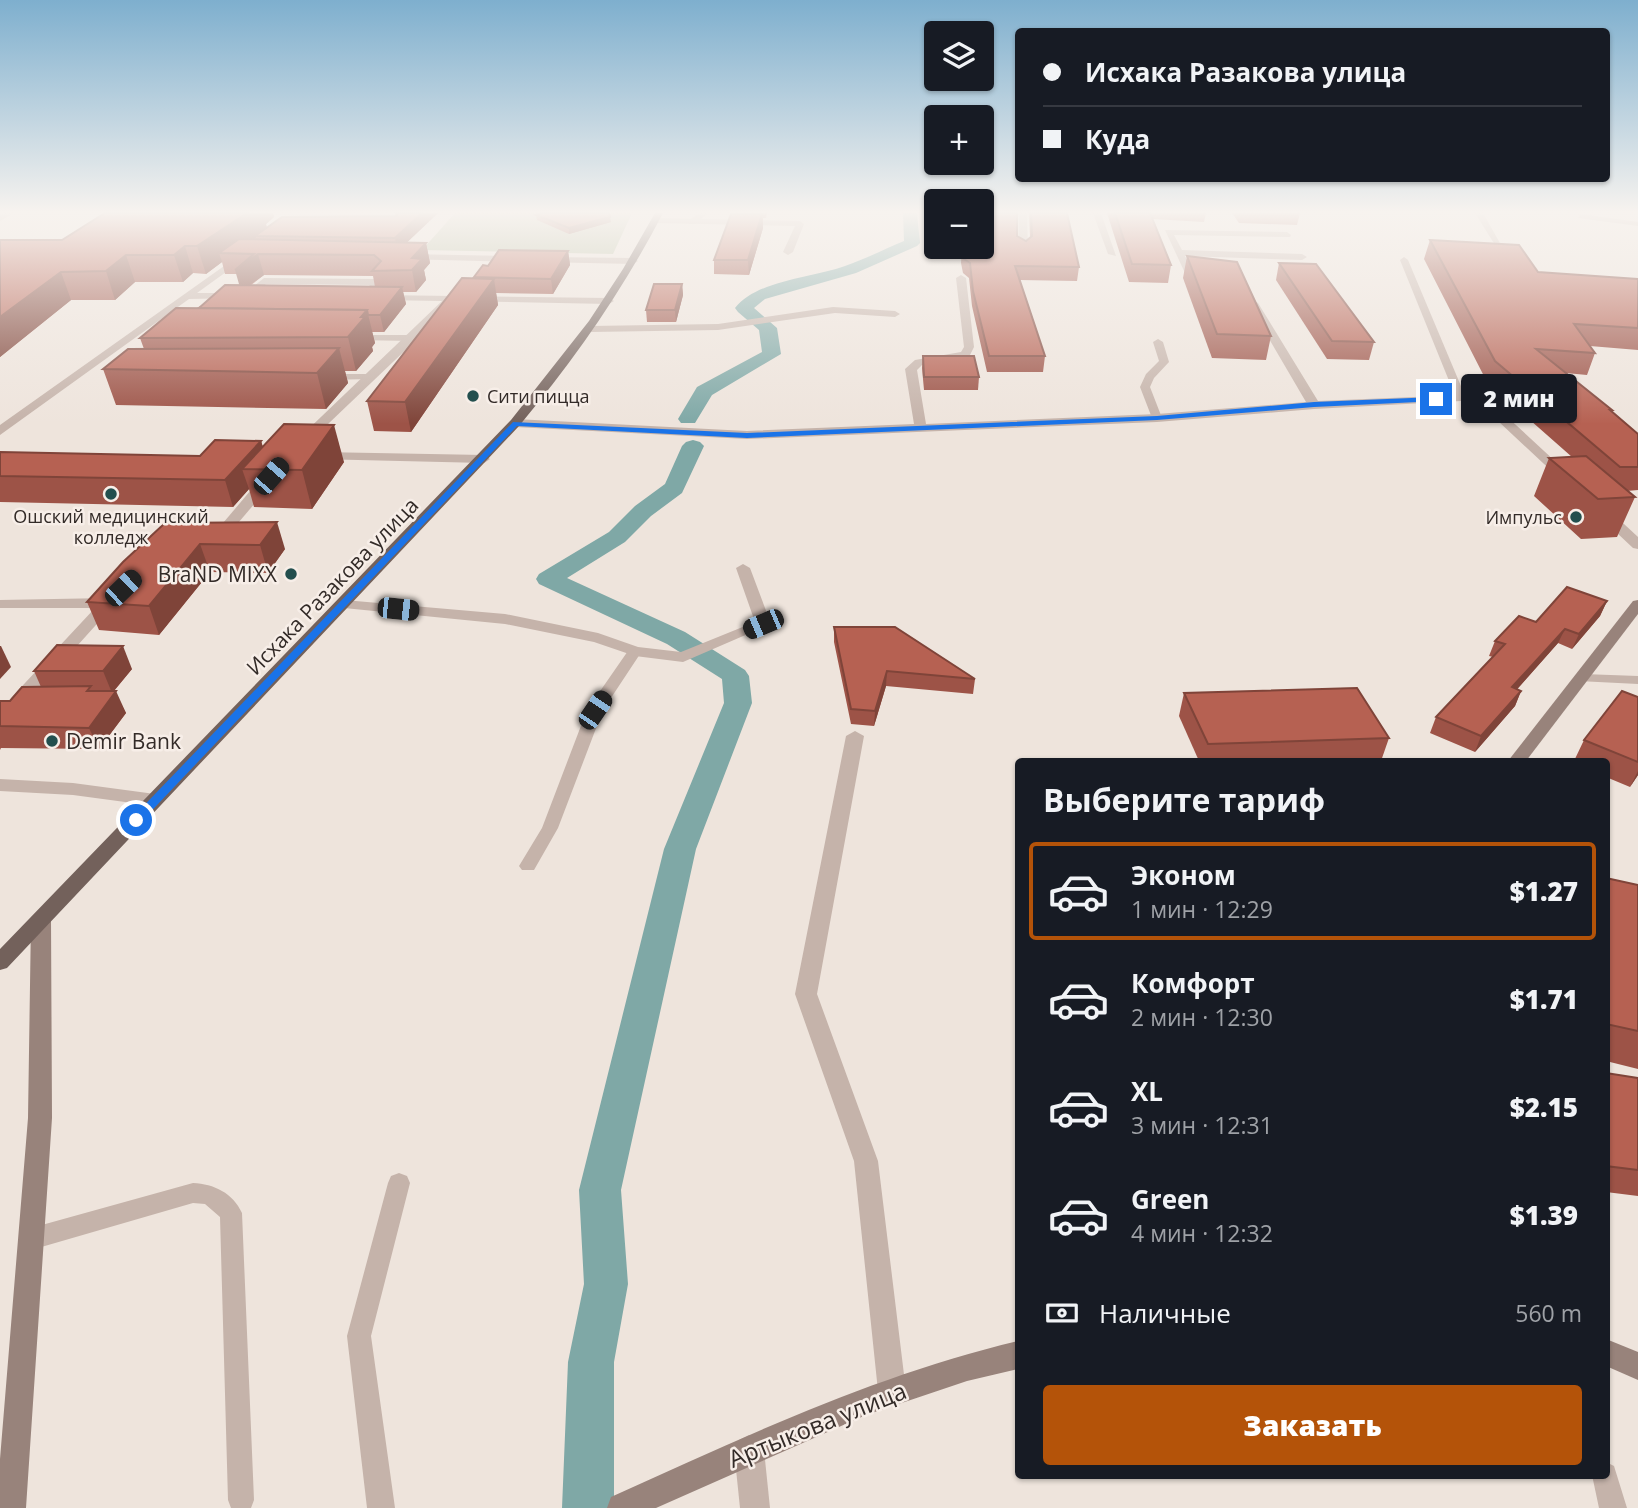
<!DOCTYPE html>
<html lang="ru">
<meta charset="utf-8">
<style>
:root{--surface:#171b24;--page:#242831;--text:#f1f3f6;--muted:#9ea1a6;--line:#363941;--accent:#b45309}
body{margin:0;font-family:"Open Sans",sans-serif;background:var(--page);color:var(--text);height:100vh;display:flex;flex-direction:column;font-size:26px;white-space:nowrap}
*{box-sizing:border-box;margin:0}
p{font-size:23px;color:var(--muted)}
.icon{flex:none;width:38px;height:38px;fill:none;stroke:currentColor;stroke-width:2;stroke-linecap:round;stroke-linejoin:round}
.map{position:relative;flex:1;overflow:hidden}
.drawer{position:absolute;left:1015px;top:758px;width:595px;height:721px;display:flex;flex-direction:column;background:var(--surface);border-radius:7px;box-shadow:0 2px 5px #0004}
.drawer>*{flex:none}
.top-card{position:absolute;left:1015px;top:28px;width:595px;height:154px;border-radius:7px;box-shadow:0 2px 5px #0004;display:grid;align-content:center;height:154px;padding:0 28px;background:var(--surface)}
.buttons{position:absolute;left:924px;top:21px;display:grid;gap:14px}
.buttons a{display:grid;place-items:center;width:70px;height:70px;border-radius:7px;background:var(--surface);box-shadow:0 2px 5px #0004;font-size:35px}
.end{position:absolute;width:32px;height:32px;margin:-16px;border:9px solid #1a73e8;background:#fff;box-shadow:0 0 0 4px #fff}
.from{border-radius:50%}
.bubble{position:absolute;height:49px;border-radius:7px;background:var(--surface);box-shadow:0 2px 5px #0004;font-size:23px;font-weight:800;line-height:49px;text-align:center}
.car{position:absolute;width:21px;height:42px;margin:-21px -10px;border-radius:9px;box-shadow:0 0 5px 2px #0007;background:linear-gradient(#222 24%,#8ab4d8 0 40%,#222 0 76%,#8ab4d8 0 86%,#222 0)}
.top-card b{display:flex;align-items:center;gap:24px;height:66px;font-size:26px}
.top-card b+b{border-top:2px solid var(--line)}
.top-card i{width:18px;height:18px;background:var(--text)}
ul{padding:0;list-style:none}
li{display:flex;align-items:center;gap:21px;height:98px;margin:0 14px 10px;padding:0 14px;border:4px solid transparent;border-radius:7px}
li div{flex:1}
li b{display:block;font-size:26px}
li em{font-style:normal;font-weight:800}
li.on{border-color:var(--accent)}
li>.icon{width:63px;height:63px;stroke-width:1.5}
h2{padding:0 28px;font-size:32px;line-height:84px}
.pay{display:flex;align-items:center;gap:18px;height:77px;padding:0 28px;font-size:26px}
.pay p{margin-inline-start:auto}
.primary-button{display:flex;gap:14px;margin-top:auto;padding:14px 28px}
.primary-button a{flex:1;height:80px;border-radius:7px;background:var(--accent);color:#fff;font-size:28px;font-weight:800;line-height:80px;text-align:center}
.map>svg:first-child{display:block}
.green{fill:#b4bc9e}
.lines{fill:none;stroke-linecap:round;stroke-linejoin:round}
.canal{fill:#7fa8a6;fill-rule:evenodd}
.lane{fill:#c5b3aa;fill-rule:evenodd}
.street{fill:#c5b3aa;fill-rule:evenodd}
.secondary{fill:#98837b;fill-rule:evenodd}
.primary{fill:#73615b;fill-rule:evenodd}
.wall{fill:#9d5347;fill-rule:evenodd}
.shaded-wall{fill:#7f4439}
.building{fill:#b66152;stroke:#7f4439;stroke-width:2}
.route{fill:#1a73e8}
.poi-dot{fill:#234f4e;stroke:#f7eee8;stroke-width:2.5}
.labels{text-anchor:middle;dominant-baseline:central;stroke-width:5;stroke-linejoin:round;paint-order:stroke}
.far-poi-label{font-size:18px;fill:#332b28;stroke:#f7eee8;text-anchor:start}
.poi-label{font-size:21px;fill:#332b28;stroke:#f7eee8;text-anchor:end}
.street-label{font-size:21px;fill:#332b28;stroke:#f7eee8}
.near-street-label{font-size:24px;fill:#332b28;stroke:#f7eee8}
</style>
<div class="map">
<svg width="1638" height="1508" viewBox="0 0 1638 1508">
<rect width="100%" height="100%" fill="#eee4dc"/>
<polygon class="green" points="455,213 632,213 613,254 422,250"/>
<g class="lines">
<g class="canal">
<path d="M903 213H917L920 243 917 246 856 273 765 299 754 308 777 328 781 354 712 395 695 423H681L678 419 697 387 762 352 759 330 738 312 735 308C757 280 812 278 845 266 865 259 885 249 904 241Z"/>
<polygon points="693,440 700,442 704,446 682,493 651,516 625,542 567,578 685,632 745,670 749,676 752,703 696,849 621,1190 628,1284 614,1362 614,1508 562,1508 568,1362 584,1284 579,1190 664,849 724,703 722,679 667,644 539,584 536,579 539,574 609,532 635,506 665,484 682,446 686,442"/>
</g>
<g class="lane">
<polygon points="700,213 708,213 695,224 689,224 689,220"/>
<polygon points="1581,214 1638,222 1638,226 1578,218"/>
<polygon points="1404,257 1408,260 1466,398 1465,400 1456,398 1400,260"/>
<polygon points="352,335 412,335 417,338 412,341 355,340 352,339"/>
<polygon points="1158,339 1163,342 1169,362 1154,378 1150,387 1162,418 1157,421 1152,418 1140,387 1146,374 1159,361 1153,342"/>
<polygon points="368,374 373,377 372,379 325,380 320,377 325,374"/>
<polygon points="635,647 642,651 603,710 558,828 534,870 522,870 519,866 542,828 587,710 630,648"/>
<polygon points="1583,674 1638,676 1638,684 1578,681 1576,678 1578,675"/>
<polygon points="399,1173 407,1176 410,1183 371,1336 395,1508 367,1508 347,1336 388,1183 391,1176"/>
<path d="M193 1183C214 1184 233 1193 242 1213L254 1500 251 1508H231L228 1500 220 1217 205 1204 193 1203 31 1250 23 1246 19 1239 23 1232 31 1228Z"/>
<polygon points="1606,1462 1614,1466 1627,1508 1599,1508 1592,1475 1606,1475"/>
</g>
<g class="street">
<polygon points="4,213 14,213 0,221 0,215"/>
<polygon points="1019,213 1027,213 1028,250 1023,253 1018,250"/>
<polygon points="1093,213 1101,213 1116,256 1108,254"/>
<polygon points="1475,213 1483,213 1501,245 1495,245"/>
<polygon points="655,218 800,221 804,224 793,252 788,255 783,252 795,226 652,223"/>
<path d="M1165 230 1287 232 1291 235 1290 237 1174 235 1182 250 1302 254 1307 257 1302 260 1185 256 1191 268 1209 272C1203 277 1192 275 1185 273Z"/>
<polygon points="241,254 246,257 244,259 197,293 235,293 240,296 238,298 189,299 0,435 0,425"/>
<polygon points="405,254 517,256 522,259 517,262 402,259 400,257"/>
<polygon points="545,257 633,258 638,261 633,264 542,262 540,260"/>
<polygon points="961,275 966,278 974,347 969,357 922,365 917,370 926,424 1157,414 1306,402 1248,303 1253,300 1258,303 1318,401 1461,395 1490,401 1570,475 1564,479 1559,478 1482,406 1461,401 1314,409 1157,422 747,439 515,427 509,423 515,419 747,431 914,424 905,369 915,360 961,352 964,347 956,278"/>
<polygon points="264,278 378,279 383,282 363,300 358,297 370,285 266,284 250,298 244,298 244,294"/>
<polygon points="379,295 609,298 614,301 609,304 452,301 416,340 306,445 298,445 298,439 442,301 382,300 377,297"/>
<polygon points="833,307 895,311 900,314 895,317 835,313 718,330 590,332 585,329 590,326 718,324"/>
<polygon points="320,452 484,455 490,459 484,463 316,459 314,456"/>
<polygon points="267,476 273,480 272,483 222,542 212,542 212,536 262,477"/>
<polygon points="1605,510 1610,511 1638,537 1638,549 1633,548 1600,517 1598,514"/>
<polygon points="743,564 750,568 771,624 683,662 635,656 594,642 505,624 344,608 337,604 344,600 505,614 598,633 638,647 681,652 755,622 736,568"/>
<polygon points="108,598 115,602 113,606 23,706 11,706 9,702 11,698 95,608 0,608 0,600"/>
<polygon points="855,731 864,736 817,994 878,1161 906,1391 902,1401 892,1405 882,1401 878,1391 854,1161 795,994 846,736"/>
<polygon points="0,779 73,783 155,794 164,800 155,806 73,795 0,791"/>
<polygon points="749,1435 759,1440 764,1450 770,1508 740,1508 734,1450 739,1440"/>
</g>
<g class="secondary">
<polygon points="1638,600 1638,614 1526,761 1508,761 1633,601"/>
<polygon points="41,913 48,915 51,920 52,1118 26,1508 0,1508 0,1459 28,1118 31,920 34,915"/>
<polygon points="1606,1339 1638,1352 1638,1380 1606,1366"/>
<path d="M1018 1341V1369L967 1381 866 1415 656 1508H607L611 1497C744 1437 875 1375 1018 1341Z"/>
</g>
<path class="primary" d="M655 213H663C623 290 575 359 519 426L7 968 0 970V949L511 420 589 321 623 269Z"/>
</g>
<g class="wall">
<path d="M105 213H273L274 217 266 224 267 228 396 216 395 213H438L407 242 426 243 430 263 424 270 426 280 416 292H403L406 304 384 332H372L375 343 372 347 373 351 356 371H345L348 383 326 409 116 405 103 369 144 349 140 338 240 285 237 274H225L222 262 206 274 193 273 183 282H135L115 300H71L0 357V240H62ZM264 275 373 276 375 287 250 286Z"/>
<polygon points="735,213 767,213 766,218 763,218 763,228 749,275 714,274 714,260"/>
<polygon points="1029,213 1067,213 1079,267 1077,281 1020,280 1045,356 1043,372 987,372 972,306 969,278 963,273 961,263 962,248 966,248 966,247 982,247 1017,236 1026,241 1030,237"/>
<polygon points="1107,213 1206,213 1204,222 1153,219 1171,265 1168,283 1129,282"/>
<polygon points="1232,213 1300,213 1297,225 1239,223"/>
<polygon points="536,215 611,222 569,234 537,220"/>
<polygon points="1430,240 1538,272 1638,279 1638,350 1590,346 1595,353 1587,375 1566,373 1612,410 1612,412 1638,434 1638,490 1627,491 1635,497 1617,537 1581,539 1534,496 1549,458 1572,457 1487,382 1424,259"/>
<polygon points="568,251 570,265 553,294 496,293 498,305 411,432 374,431 367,401 474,278 474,277 488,266"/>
<polygon points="1187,256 1271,336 1266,360 1212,358 1183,278"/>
<polygon points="1279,263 1374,342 1369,360 1327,359 1276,280"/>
<polygon points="682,284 683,295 676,322 647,322 646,310"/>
<polygon points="923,356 979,377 978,390 924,390 922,368"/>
<polygon points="261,441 263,447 344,462 312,509 254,507 249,489 233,507 0,502 0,452 200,456"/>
<polygon points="165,523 285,549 268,573 210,572 159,635 99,630 87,602"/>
<polygon points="1607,601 1600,616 1572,649 1558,643 1517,689 1521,691 1515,706 1475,752 1430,733 1436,717 1493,657 1489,656 1495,641 1536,622"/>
<polygon points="834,627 975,679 973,694 886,686 874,726 851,724 834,642"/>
<polygon points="132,669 114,691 126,713 99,749 1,748 0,750 0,701 10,701 41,687 34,671"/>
<polygon points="1184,693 1389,738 1381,761 1199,761 1179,716"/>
<polygon points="1638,697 1638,775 1630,787 1606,777 1606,761 1574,761 1584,740"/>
<polygon points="1606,878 1638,885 1638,1069 1606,1061"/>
<polygon points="1606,1073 1638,1078 1638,1196 1606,1192"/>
</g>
<g class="shaded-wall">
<polygon points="247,213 273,213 274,217 266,224 267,229 255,236 256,238 233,254 219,253 222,262 206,274 197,246"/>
<polygon points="422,213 438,213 397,252 395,238"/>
<polygon points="762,214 763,228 749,275 748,260"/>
<polygon points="610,217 611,222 569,234 569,228"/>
<polygon points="426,243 430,263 424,270 426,280 416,292 412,270 412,258"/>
<polygon points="185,246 193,273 183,282 174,255"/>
<polygon points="568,251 570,265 553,294 551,279"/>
<polygon points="258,254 264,275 241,291 235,270"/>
<polygon points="126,255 135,282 115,300 106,271"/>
<polygon points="61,272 71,300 0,357 0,317"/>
<polygon points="494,279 498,305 411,432 405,402"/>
<polygon points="682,284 683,295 676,322 675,310"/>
<polygon points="402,287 406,304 384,332 380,315"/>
<polygon points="367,310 375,343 372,347 373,351 356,371 348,337 361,317"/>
<polygon points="339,348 348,383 326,409 317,373"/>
<polygon points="334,425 344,462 312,509 302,470"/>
<polygon points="261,441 269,467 242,469 249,489 233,507 225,480"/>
<polygon points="277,522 285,549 268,573 260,545"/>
<polygon points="200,544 210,572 159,635 149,606"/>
<polygon points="1607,601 1600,616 1572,649 1579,634"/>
<polygon points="1565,629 1558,643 1505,703 1512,687"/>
<polygon points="0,646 1,646 11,667 0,679"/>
<polygon points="123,646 132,669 112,693 103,671"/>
<polygon points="887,671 886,686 874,726 875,711"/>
<polygon points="116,691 126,713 99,749 89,728"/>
<polygon points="1521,691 1515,706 1475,752 1481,736"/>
<polygon points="1638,771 1638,775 1630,787"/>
</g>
<g class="building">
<polygon points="105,213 247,213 197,246 185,246 174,255 126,255 106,271 61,272 0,317 0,240 62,240"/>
<polygon points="396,213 422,213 395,238 255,236 282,217 397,216"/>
<polygon points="543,213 609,213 610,217 569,228 536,215"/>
<polygon points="982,213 1017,213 1017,236 1026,241 1032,236 1031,213 1067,213 1079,267 1015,266 1045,356 989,356 973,291 970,263 964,259 962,248 968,248 968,247 982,247"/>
<polygon points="1115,213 1150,213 1171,265 1132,264"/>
<polygon points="731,214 762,214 748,260 714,260"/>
<polygon points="239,239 426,243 412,258 422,259 412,270 372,271 381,261 374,255 258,254 235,270 254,254 219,253"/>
<polygon points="1430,240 1519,245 1538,272 1638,279 1638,328 1574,324 1595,353 1536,349 1612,410 1610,410 1638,434 1638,467 1620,467 1495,361"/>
<polygon points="499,250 568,251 551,279 474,277 483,265 488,266"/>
<polygon points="1187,256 1237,262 1271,336 1217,334"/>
<polygon points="1279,263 1316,264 1374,342 1332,341"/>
<polygon points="462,278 494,279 405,402 367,401"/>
<polygon points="654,284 682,284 675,310 646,310"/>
<polygon points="225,285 402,287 380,315 368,315 367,310 199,308"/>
<polygon points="176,308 367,310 361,317 365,317 348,337 140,338"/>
<polygon points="339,348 317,373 103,369 128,349"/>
<polygon points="923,356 974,356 979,377 924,377"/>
<polygon points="284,424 334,425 302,470 242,469"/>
<polygon points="215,440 261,441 225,480 0,476 0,452 200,456"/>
<polygon points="1586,456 1635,497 1598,499 1549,458"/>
<polygon points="277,522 260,545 200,544 149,606 87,602 123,562 165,523"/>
<polygon points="1567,587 1607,601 1579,634 1565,629 1512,687 1521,691 1481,736 1436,717 1505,644 1495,641 1519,616 1536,622"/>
<polygon points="834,627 895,627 975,679 887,671 875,711 851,709"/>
<polygon points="57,645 123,646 103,671 34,671"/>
<polygon points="91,686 87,691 116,691 89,728 0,726 0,701 10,701 22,687"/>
<polygon points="1357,688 1389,738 1208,744 1184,693"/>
<polygon points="1622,691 1638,697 1638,762 1584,740"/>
<polygon points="1606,878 1638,885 1638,1031 1606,1024"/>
<polygon points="1606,1073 1638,1078 1638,1170 1606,1166"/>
</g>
<linearGradient id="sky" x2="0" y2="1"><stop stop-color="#7eafce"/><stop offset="0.5" stop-color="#f7f3ef"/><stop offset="1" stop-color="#f7f3ef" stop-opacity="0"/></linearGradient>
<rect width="1638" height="424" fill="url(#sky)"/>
<polygon class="route" points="1436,397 1439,401 1314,407 1157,420 747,438 517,426 140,823 136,824 130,820 513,422 747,433 1157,416 1314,402"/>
<g class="poi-dot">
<circle cx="473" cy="396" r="7"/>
<circle cx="111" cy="494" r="7"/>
<circle cx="1576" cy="517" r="7"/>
<circle cx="291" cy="574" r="7"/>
<circle cx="52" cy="741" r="7"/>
</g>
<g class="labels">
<g class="far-poi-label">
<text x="487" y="396">Сити пицца</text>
<text x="111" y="516" text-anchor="middle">Ошский медицинский<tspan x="111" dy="21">колледж</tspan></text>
<text x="1562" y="517" text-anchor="end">Импульс</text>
</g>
<g class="poi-label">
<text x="277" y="574">BraND MIXX</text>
<text x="66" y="741" text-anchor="start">Demir Bank</text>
</g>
<g class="street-label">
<text transform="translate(332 586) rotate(-46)">Исхака Разакова улица</text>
</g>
<g class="near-street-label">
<text transform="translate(817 1424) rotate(-22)">Артыкова улица</text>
</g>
</g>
</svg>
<div class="buttons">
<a><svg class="icon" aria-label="layers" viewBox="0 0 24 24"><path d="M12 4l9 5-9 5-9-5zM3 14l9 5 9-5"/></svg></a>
<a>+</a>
<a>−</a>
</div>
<i class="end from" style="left:136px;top:820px"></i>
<i class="end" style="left:1436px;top:399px"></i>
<div class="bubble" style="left:1461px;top:374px;width:116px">2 мин</div>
<i class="car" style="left:271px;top:476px;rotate:41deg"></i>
<i class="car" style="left:123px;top:588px;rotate:46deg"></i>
<i class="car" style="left:398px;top:609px;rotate:96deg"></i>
<i class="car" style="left:763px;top:624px;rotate:247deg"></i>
<i class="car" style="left:595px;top:710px;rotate:34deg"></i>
<div class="top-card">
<b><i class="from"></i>Исхака Разакова улица</b>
<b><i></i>Куда</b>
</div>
<section class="drawer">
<h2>Выберите тариф</h2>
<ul>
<li class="on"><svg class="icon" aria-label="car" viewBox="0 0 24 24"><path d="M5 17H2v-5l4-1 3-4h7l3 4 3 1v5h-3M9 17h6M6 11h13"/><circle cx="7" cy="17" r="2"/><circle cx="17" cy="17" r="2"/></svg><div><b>Эконом</b><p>1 мин · 12:29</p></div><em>$1.27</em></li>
<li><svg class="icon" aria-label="car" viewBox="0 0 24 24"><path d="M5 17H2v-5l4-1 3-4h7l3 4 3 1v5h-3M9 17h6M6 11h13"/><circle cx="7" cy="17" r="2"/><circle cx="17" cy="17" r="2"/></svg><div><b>Комфорт</b><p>2 мин · 12:30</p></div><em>$1.71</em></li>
<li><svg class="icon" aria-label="car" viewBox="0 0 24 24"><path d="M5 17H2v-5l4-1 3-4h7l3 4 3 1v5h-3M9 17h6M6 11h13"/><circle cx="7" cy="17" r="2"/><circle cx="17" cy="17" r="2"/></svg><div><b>XL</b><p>3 мин · 12:31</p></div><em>$2.15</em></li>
<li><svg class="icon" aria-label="car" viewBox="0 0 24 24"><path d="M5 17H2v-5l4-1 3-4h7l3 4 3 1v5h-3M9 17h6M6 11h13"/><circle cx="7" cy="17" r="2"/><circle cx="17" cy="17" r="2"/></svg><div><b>Green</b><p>4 мин · 12:32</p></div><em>$1.39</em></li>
</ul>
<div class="pay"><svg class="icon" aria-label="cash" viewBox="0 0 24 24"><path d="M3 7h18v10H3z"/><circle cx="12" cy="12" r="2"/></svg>Наличные<p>560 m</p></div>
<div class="primary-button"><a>Заказать</a></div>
</section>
</div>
